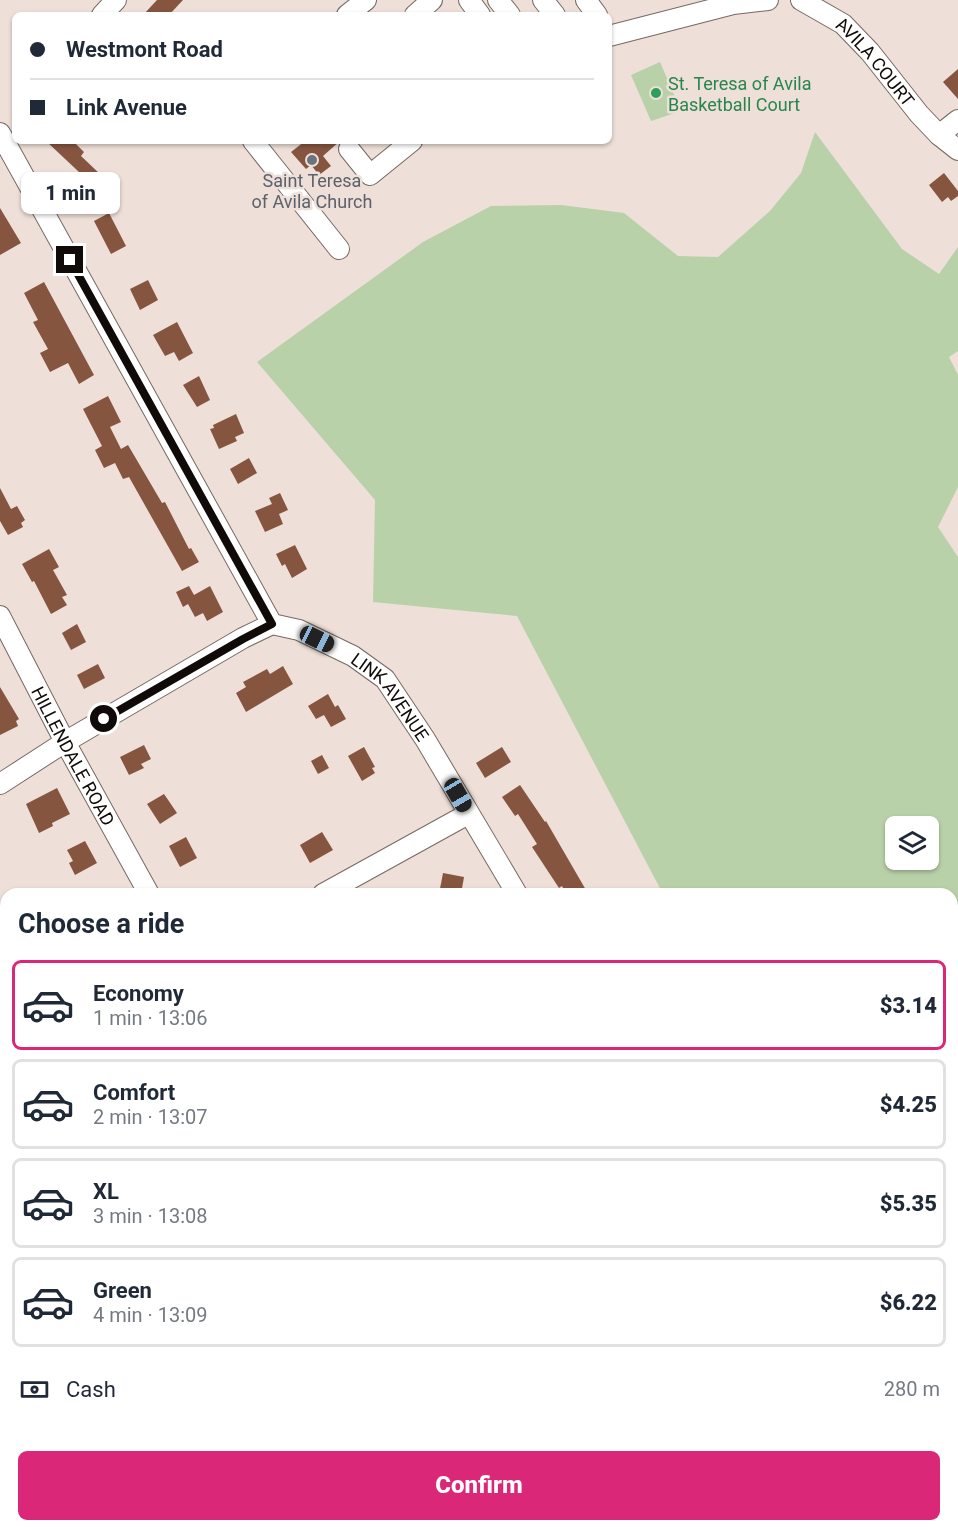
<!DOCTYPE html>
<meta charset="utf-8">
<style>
:root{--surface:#fff;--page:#f2f2f3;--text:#1f2937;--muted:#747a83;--line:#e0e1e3;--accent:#db2777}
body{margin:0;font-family:Roboto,sans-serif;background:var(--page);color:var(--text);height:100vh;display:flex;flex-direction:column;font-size:22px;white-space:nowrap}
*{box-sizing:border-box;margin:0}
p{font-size:20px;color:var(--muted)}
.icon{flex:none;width:33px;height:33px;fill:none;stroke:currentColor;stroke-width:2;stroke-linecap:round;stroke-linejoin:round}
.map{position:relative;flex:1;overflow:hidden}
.side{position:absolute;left:0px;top:888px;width:958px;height:644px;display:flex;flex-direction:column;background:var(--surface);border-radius:18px 18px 0 0;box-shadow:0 2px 4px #0004}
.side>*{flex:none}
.hud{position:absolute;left:12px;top:12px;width:600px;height:132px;border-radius:9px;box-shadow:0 2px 4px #0004;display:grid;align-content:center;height:132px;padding:0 18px;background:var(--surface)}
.tools{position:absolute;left:885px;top:816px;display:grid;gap:12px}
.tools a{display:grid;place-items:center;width:54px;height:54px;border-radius:9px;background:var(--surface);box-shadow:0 2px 4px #0004;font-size:30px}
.end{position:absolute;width:27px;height:27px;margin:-14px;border:8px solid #100b09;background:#fff;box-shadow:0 0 0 3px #fff}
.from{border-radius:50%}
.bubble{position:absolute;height:42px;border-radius:9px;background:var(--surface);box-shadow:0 2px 4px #0004;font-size:20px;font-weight:800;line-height:42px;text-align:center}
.car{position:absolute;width:18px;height:36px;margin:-18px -9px;border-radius:8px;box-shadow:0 0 4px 2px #0007;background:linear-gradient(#222 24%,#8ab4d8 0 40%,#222 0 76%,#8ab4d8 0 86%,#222 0)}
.hud b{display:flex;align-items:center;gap:21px;height:57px;font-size:22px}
.hud b+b{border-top:2px solid var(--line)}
.hud i{width:15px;height:15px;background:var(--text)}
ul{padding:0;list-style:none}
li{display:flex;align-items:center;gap:18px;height:90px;margin:0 12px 9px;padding:0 6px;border:3px solid var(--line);border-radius:9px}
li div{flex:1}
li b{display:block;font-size:22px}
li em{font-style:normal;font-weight:800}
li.selected{border-color:var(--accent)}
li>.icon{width:54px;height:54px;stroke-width:1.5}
h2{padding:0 18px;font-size:27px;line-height:72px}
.pay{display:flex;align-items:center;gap:15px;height:66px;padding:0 18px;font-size:22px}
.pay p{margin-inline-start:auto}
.button{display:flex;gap:12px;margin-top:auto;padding:12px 18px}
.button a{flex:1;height:69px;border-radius:9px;background:var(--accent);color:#fff;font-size:24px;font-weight:800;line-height:69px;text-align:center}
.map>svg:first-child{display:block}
.green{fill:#b9d1a9;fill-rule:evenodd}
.building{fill:#865540}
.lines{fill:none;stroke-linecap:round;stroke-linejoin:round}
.minor-casing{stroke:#766963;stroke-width:22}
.minor{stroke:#fff;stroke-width:20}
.route{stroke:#100b09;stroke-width:8}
.leisure-dot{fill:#2e9e5b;stroke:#eedfd8;stroke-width:2}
.worship-dot{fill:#6b7280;stroke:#eedfd8;stroke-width:2}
.labels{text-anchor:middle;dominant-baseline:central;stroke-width:5;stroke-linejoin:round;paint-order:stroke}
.street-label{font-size:18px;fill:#100b09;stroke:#eedfd8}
.leisure-label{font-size:18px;fill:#27864d;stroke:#eedfd8;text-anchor:start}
.worship-label{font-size:18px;fill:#5b616d;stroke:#eedfd8}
</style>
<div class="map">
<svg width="958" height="1531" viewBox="0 0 958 1531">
<rect width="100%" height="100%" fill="#eedfd8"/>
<g class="green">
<polygon points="660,62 681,111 651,121 631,75"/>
<path d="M815 132 902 249 939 274 958 247V351L949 357 958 375V487L938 527 958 557V1363L952 1354V894H663L517 616 373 602 375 500 257 362 423 242 491 206 561 205 624 213 678 256 718 257 770 211 801 173ZM896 826H928V860H896Z"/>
<polygon points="6,1225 6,1526 52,1526 52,1531 0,1531 0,1239"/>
<polygon points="252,1526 365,1526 367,1531 252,1531"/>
</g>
<g class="building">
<polygon points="157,0 183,0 169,15 143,15"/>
<polygon points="958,69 958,99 943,82"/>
<polygon points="46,141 73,141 84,152 81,156 101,175 90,186 78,175 80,173"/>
<polygon points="305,141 340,141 323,156 331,166 319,175 311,165 306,169 291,152"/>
<polygon points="944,173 958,191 958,196 951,201 948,197 942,202 929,185"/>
<polygon points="0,208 21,243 0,255"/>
<polygon points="109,213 126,246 111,254 94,221"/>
<polygon points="148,280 158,300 140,310 130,289"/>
<polygon points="44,282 94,375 79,384 68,363 50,372 40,353 48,349 33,322 38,320 24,293"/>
<polygon points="177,322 193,353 179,361 174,352 165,356 153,335"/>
<polygon points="199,376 210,400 197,407 183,385"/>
<polygon points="108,396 121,422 110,427 121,449 128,445 162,503 165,502 189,549 191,548 199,562 182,571 129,477 123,479 115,463 104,468 95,450 102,446 83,409"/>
<polygon points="236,414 244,433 235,437 237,441 219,449 210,429 214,428 213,425"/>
<polygon points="249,458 257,473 238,484 230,469"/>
<polygon points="0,488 11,509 17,506 25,520 21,523 23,527 8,535 0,521"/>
<polygon points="280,493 288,510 279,514 283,524 265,532 255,511 272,504 269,498"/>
<polygon points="295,545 307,569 292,578 285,564 282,566 276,554"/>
<polygon points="49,549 59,567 53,570 67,595 62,597 67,605 51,614 34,581 32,582 22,564"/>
<polygon points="189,586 194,595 210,586 223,612 207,621 203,613 195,617 188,604 183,607 176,592"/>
<polygon points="77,624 86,642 71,650 62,633"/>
<polygon points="98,664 105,678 84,689 77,675"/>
<polygon points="283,666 293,684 246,712 236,693 246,687 243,682 267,669 270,674"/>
<polygon points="0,687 19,719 16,721 18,726 0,735"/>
<polygon points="328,694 335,707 338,705 346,719 331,727 324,715 316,719 308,706"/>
<polygon points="144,745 151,759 141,764 144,768 129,775 120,757"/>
<polygon points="364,747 375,767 372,768 375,773 362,781 348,756"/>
<polygon points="502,747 511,762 485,778 476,763"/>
<polygon points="322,755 329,768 318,774 311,761"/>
<polygon points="520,785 545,822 546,821 586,890 579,894 566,894 562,886 559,888 532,847 537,844 518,814 515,816 502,797"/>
<polygon points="57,788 70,814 52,823 53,826 39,833 26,804"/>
<polygon points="164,794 177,813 160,824 147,804"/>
<polygon points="322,832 333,850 310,863 300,845"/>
<polygon points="186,837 197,858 180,867 169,846"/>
<polygon points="85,841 97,863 75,875 69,863 73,861 67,850"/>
<polygon points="443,873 464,877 461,894 439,894"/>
</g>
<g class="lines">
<g class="minor-casing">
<g id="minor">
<polyline points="469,0 480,15"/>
<polyline points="498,0 510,15"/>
<polyline points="543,0 555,15"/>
<polyline points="586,0 597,15"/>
<path id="s1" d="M801 0 843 24 870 52 919 114 939 135 958 150"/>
<polyline points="102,15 116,0"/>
<polyline points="347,15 366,0"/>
<polyline points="415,15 432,0"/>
<polyline points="609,36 733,4 768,0"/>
<path id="s2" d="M0 133 272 624 299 630 353 656 385 679 425 739 517 894"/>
<polyline points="939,135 958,120"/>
<polyline points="253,141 339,249"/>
<polyline points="349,149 370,175 412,141"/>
<path id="s3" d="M0 616 65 742 149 894"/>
<polyline points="0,784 65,742 243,638 272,624"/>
<polyline points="323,894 468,814"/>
<polyline points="0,1078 6,1074"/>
<polyline points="150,1526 151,1531"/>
<polyline points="465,1526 470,1531"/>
<polyline points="896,1526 899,1531"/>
<polyline points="594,1531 602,1526"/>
</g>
</g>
<use href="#minor" class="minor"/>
</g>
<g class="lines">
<polyline class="route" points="70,260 272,624 243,639 104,719"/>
</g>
<circle class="leisure-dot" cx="656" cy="93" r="6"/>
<circle class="worship-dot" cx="312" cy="160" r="6"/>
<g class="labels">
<g class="street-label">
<text stroke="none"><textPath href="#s1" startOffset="98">AVILA COURT</textPath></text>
<text stroke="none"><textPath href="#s2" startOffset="705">LINK AVENUE</textPath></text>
<text stroke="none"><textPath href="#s3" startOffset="158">HILLENDALE ROAD</textPath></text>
</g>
<g class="leisure-label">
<text x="668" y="83">St. Teresa of Avila<tspan x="668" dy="21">Basketball Court</tspan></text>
</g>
<g class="worship-label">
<text x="312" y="180">Saint Teresa<tspan x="312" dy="21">of Avila Church</tspan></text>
</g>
</g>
</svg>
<div class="tools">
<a><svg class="icon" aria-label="layers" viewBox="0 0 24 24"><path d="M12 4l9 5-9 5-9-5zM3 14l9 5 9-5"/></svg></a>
</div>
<i class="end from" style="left:104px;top:719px"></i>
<i class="end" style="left:70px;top:260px"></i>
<div class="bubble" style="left:21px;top:172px;width:99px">1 min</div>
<i class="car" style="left:317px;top:639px;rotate:116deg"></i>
<i class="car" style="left:458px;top:795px;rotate:150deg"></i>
<div class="hud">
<b><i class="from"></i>Westmont Road</b>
<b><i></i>Link Avenue</b>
</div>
<section class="side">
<h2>Choose a ride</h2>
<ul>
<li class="selected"><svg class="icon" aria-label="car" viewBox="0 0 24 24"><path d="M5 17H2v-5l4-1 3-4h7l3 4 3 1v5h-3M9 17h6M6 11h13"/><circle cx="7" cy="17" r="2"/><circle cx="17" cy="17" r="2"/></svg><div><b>Economy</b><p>1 min · 13:06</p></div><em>$3.14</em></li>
<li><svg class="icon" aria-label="car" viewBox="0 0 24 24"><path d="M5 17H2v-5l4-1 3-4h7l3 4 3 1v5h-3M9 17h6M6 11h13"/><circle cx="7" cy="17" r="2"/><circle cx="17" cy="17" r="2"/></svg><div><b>Comfort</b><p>2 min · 13:07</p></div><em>$4.25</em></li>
<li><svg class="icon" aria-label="car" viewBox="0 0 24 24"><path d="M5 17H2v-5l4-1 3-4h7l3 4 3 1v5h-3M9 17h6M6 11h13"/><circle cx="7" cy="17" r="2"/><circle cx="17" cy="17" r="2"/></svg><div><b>XL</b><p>3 min · 13:08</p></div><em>$5.35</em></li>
<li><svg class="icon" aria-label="car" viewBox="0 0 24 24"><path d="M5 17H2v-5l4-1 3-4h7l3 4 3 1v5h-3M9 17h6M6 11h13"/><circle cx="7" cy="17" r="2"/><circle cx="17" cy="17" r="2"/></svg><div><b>Green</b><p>4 min · 13:09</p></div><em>$6.22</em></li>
</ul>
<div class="pay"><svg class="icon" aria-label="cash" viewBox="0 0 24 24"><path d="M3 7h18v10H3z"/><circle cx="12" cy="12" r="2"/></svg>Cash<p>280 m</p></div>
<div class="button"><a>Confirm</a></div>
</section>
</div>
